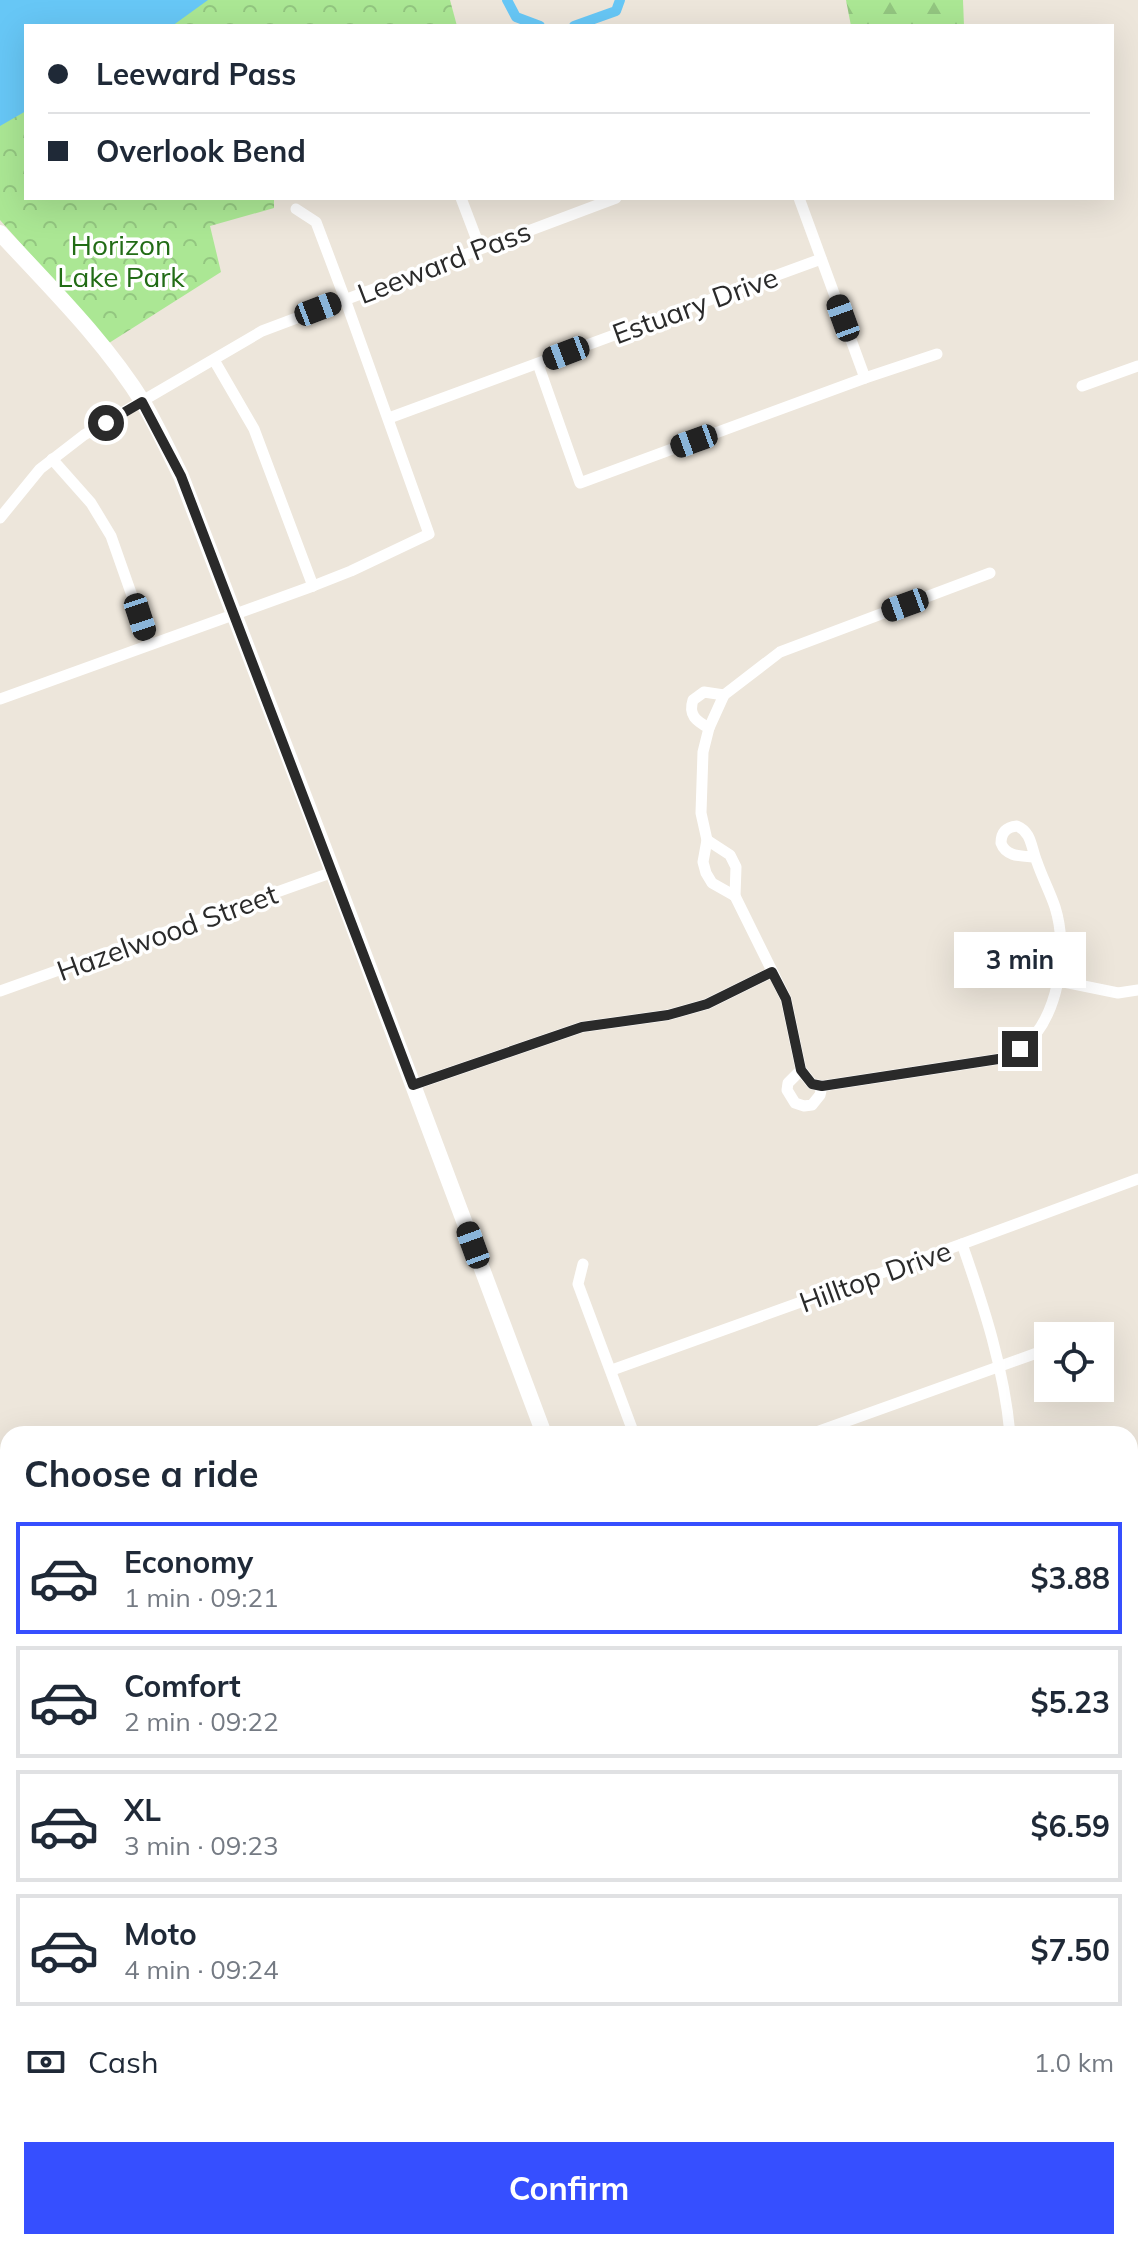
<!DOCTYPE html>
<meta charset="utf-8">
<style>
:root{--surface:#fff;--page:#f6f6f7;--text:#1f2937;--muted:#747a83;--line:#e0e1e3;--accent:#364fff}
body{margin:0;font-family:Mulish,sans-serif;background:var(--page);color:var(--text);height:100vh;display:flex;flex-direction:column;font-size:30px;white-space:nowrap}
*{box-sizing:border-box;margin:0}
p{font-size:26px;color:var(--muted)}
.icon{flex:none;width:44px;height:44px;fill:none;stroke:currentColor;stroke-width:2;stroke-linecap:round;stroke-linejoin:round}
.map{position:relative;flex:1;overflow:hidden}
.panel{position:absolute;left:0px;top:1426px;width:1138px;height:824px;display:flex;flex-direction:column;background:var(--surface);border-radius:24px 24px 0 0;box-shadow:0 8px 32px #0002}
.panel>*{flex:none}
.top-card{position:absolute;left:24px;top:24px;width:1090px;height:176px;border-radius:0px;box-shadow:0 8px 32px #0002;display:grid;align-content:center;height:176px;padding:0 24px;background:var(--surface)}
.fabs{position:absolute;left:1034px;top:1322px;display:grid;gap:16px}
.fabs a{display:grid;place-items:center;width:80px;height:80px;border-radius:0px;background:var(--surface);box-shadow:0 8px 32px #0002;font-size:40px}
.end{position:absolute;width:36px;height:36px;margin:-18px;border:10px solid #2a2a2a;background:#fff;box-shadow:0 0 0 4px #fff}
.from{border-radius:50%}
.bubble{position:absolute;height:56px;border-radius:0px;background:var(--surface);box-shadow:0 8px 32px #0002;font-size:26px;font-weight:700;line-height:56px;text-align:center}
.car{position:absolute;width:24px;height:48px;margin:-24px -12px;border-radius:10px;box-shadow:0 0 6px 2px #0007;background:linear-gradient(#222 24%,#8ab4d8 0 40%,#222 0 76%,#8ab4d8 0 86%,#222 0)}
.top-card b{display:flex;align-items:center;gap:28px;height:76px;font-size:30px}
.top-card b+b{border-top:2px solid var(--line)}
.top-card i{width:20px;height:20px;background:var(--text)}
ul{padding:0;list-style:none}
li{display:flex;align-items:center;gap:24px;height:112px;margin:0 16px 12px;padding:0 8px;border:4px solid var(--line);border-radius:0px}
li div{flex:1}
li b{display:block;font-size:30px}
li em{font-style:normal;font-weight:700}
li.active{border-color:var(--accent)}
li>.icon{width:72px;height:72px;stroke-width:1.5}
h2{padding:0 24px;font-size:36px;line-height:96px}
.pay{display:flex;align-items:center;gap:20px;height:88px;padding:0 24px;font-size:30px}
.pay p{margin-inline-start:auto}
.button{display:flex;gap:16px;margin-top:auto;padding:16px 24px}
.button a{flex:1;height:92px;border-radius:0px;background:var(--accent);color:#fff;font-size:32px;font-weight:700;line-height:92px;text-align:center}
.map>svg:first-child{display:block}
.education{fill:#f0e6c9}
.forest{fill:url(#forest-firs)}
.park{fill:url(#park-crowns)}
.water{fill:#67c7f6}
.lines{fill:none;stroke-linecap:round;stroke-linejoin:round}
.canal{stroke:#67c7f6;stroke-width:10}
.street{stroke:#fff;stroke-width:11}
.secondary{stroke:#fff;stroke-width:16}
.route{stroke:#2a2a2a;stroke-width:10}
.labels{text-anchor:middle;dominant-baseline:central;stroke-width:7;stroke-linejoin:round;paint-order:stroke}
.park-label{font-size:28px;fill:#226c16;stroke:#fff}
.street-label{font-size:28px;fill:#2a2a2a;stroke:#fff}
</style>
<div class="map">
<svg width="1138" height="2250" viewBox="0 0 1138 2250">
<defs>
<pattern id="forest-firs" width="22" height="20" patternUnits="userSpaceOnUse" patternTransform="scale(2)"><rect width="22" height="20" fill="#abe794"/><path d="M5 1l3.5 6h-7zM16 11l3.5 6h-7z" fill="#93c680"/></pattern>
<pattern id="park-crowns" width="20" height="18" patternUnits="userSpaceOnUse" patternTransform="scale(2)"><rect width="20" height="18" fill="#abe794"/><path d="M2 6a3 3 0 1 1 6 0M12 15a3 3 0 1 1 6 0" fill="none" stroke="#93c680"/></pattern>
</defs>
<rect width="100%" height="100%" fill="#ede6db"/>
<polygon class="education" points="8,2171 8,2242 302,2242 305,2250 0,2250 0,2174"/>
<polygon class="forest" points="846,0 963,0 964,26 851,26"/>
<g class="park">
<polygon points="144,0 450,0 457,26 107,26"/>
<polygon points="26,85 26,198 274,198 274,208 210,226 221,272 109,343 0,220 0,103"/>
</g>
<polygon class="water" points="0,0 208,0 172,26 26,26 26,111 0,126"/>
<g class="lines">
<g class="canal">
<polyline points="507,0 516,17 540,26"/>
<polyline points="574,26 616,11 620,0"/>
</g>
<g class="street">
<polyline points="461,198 480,248"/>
<polyline points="799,198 865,378"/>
<polyline points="214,360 254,429 313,586"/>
<polyline points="538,364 580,483 865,378 937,354"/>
<polyline points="1082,386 1138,366"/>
<polyline points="389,418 821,259"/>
<polyline points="52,459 91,503 111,536 149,644"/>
<polyline points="0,518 40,469 84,435 262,331 616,198"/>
<polyline points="0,699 313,586 351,571 429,534 345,299 316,222 296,209"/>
<path d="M709 728C696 721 688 715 693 700L704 692 724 695"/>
<path d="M707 840 730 855 736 867 735 896 786 999 801 1070 812 1084 822 1086 1005 1058C1010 1055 1016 1052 1021 1049 1059 1019 1069 951 1055 907 1050 892 1042 877 1037 862 1031 848 1032 832 1017 826 1007 827 1001 832 1001 843 1006 857 1021 856 1035 857"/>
<polyline points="735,896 712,883 706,873 703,862 707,840 701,813 703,752 709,728 724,695 780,652 990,573"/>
<polyline points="1059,981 1118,993 1138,990"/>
<polyline points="0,991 333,872"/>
<polyline points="801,1070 788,1083 787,1090 795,1103 804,1106 812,1105 820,1095 822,1086"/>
<polyline points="413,1085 582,1027 668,1015 707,1004 772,972"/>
<path d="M962 1244C984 1307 1004 1368 1010 1434"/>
<polyline points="583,1264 578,1284 634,1434"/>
<polyline points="612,1370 962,1244 1138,1179"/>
<polyline points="811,1434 1048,1349"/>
<polyline points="1131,1703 1138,1581"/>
<polyline points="0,1743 8,1765"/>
<polyline points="1130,1832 1138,1833"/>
<polyline points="1130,1961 1138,1961"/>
<polyline points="1130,2111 1138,2108"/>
<polyline points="314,2242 318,2250"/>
<polyline points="931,2242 934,2250"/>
<polyline points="1069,2242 1072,2250"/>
<polyline points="1128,2250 1138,2246"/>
</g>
<g class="secondary">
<path d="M0 233C50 287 105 341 144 404 158 428 169 452 181 476L333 872 544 1434"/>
<polyline points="842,2242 845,2250"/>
</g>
</g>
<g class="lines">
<polyline class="route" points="106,423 142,402 181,476 413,1085 582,1027 668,1015 707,1004 772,972 786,999 801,1070 812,1084 822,1086 1005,1058 1020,1049"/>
</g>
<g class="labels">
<g class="park-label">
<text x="121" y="244">Horizon<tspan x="121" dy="32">Lake Park</tspan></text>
</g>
<g class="street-label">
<text transform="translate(444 262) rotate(-21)">Leeward Pass</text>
<text transform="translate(695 305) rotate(-20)">Estuary Drive</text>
<text transform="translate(167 932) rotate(-20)">Hazelwood Street</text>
<text transform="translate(875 1276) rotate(-20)">Hilltop Drive</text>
</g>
</g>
</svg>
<div class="fabs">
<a><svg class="icon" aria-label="locate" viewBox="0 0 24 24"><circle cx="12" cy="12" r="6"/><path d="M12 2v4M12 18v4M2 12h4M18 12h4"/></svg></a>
</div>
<i class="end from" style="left:106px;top:423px"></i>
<i class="end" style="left:1020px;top:1049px"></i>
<div class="bubble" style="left:954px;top:932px;width:132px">3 min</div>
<i class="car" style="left:318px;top:309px;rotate:69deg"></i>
<i class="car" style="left:843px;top:318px;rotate:340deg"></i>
<i class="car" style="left:566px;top:353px;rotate:249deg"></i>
<i class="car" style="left:694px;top:441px;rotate:250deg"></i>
<i class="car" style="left:905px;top:605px;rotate:250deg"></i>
<i class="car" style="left:140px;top:617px;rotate:162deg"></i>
<i class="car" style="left:473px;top:1245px;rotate:340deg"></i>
<div class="top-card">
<b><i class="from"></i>Leeward Pass</b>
<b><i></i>Overlook Bend</b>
</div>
<section class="panel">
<h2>Choose a ride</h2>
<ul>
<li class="active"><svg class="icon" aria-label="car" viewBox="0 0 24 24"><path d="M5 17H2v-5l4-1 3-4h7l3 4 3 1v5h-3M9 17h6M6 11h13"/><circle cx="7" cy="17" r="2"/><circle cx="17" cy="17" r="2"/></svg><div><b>Economy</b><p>1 min · 09:21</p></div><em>$3.88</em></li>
<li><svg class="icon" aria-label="car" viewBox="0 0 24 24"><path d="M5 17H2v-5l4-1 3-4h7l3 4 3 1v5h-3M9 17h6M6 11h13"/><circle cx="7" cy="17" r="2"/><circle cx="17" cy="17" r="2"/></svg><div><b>Comfort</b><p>2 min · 09:22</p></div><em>$5.23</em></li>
<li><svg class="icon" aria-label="car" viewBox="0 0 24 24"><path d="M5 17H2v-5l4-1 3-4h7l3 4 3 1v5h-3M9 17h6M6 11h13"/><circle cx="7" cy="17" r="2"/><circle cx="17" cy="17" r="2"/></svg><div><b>XL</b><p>3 min · 09:23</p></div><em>$6.59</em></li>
<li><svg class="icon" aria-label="car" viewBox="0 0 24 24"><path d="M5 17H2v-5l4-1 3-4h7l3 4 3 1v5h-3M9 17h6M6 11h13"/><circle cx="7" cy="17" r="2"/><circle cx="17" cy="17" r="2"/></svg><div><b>Moto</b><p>4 min · 09:24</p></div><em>$7.50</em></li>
</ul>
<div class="pay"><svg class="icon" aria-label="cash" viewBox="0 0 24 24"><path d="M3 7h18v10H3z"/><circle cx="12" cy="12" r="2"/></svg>Cash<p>1.0 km</p></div>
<div class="button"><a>Confirm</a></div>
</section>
</div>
